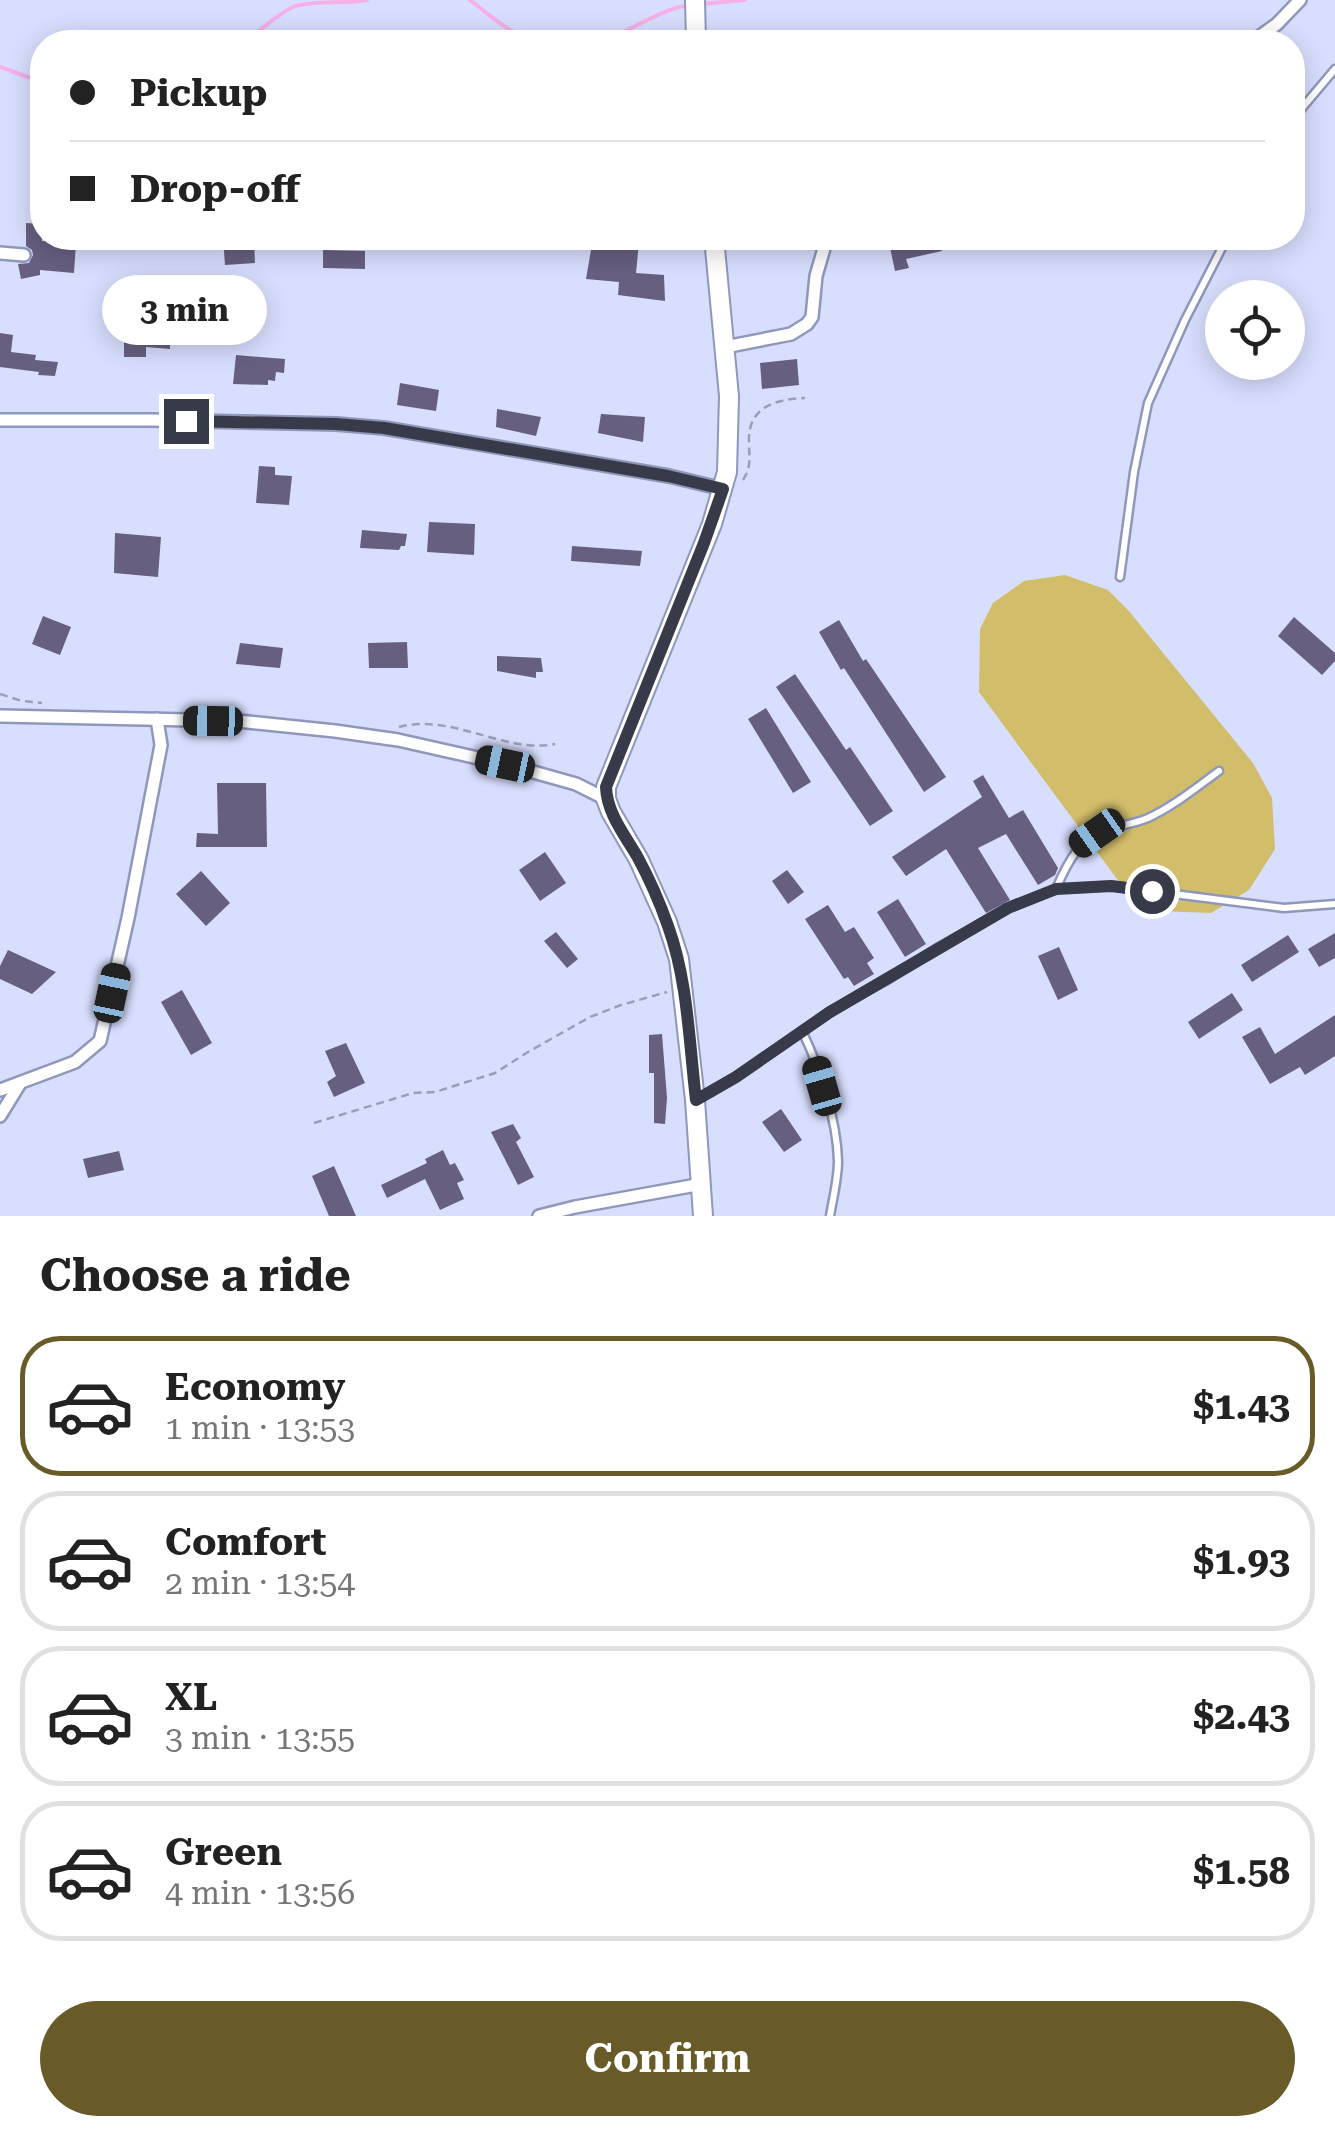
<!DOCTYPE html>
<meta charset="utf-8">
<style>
:root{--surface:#fff;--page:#f2f2f2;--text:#222;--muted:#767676;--line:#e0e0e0;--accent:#685b28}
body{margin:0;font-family:"Roboto Serif",serif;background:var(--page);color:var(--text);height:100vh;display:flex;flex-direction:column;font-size:38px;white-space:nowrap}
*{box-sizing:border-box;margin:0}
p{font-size:32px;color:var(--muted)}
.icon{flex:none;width:55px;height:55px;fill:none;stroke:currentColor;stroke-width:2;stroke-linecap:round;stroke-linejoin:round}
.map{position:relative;height:1216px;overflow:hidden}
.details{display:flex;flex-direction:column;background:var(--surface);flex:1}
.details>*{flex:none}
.guide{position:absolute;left:30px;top:30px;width:1275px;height:220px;border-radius:40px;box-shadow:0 5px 25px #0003;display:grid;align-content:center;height:220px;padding:0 40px;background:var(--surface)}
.controls{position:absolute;left:1205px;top:280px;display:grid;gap:20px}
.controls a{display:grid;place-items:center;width:100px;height:100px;border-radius:50%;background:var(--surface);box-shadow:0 5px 25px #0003;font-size:50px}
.end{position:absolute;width:45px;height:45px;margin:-22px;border:12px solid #363a49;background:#fff;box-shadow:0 0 0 5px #fff}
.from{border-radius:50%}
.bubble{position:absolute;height:70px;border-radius:35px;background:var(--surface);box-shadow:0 5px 25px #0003;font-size:32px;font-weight:700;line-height:70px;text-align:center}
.car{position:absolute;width:30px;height:60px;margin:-30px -15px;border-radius:12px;box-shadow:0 0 8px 2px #0007;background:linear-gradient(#222 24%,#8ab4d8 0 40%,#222 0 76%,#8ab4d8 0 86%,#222 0)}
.guide b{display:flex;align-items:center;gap:35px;height:95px;font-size:38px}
.guide b+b{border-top:2px solid var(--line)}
.guide i{width:25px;height:25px;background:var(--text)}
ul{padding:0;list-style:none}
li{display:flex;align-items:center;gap:30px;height:140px;margin:0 20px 15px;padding:0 20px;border:5px solid var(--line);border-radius:40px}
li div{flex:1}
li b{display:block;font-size:38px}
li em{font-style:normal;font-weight:700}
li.selected{border-color:var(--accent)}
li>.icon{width:90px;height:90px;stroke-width:1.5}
h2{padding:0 40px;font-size:45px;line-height:120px}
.primary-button{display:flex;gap:20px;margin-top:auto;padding:20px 40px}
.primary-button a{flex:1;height:115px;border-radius:60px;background:var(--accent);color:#fff;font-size:40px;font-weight:700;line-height:115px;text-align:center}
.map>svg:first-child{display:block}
.green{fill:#d2bd6a}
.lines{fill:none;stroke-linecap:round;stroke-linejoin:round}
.stream{stroke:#f6b0e5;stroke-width:4}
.building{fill:#675f80}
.lane-casing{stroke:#8f97bb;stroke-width:11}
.street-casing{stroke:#8f97bb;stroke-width:16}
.secondary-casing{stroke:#8f97bb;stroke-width:22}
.path{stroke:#999fb8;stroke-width:2.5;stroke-dasharray:8 5;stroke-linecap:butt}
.lane{stroke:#fff;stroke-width:6}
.street{stroke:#fff;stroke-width:11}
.secondary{stroke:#fff;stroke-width:18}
.route{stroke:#363a49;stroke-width:12}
</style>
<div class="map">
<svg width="1335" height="1216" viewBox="0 0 1335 1216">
<rect width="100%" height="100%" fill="#d8dffe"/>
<polygon class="green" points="1065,575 1108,590 1128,610 1253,763 1272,798 1275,849 1249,890 1211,913 1159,911 1117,879 979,692 980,629 993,603 1024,581"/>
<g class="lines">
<g class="stream">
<path d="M470 0C497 20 509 36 545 42"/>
<polyline points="700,4 745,0"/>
<path d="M241 42C260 33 275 15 295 6 317 0 344 4 367 0"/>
<path d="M599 42C628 33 663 7 691 5"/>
<polyline points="0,67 42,82"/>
</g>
</g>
<g class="building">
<polygon points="26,223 42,224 42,241 76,243 74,273 40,270 40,275 21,279 18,264 29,263 33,255 32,250 26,246"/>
<polygon points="223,238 254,238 255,263 225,265"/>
<polygon points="593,238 614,238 639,242 636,273 664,275 665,301 618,295 619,282 586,279"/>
<polygon points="888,238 939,238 942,251 906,259 909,268 895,271"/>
<polygon points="323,250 365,251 365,269 323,268"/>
<polygon points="0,333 13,335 11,352 36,355 35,360 58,362 55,376 38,375 39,372 0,367"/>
<polygon points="124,335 170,336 170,349 146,347 146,357 124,357"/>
<polygon points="236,355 285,359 284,373 276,372 275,381 268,380 268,385 233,384"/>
<polygon points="797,359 799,385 762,389 760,363"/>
<polygon points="400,383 439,390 436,411 397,405"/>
<polygon points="497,409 541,417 536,436 496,427"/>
<polygon points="601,414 645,417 643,442 598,433"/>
<polygon points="259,466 275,467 275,475 292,476 289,505 256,503"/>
<polygon points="429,522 475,524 474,555 427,552"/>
<polygon points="362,530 407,534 405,546 401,546 399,550 360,548"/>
<polygon points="115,533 161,537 158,577 114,573"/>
<polygon points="572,546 642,551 640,566 571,561"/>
<polygon points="43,616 71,627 60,655 32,644"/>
<polygon points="1294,617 1335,653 1335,661 1322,675 1278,636"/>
<polygon points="839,620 863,661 866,659 946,777 924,792 844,668 841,670 819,632"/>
<polygon points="407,642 408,668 369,668 368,643"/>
<polygon points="240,643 283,648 280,668 236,664"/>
<polygon points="497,656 541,658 543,672 536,672 536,678 497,671"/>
<polygon points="795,674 846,750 850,747 893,811 870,826 776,687"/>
<polygon points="766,708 811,782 793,793 748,719"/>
<polygon points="983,775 1009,818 1023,810 1058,868 1055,875 1038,885 1006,834 978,848 1010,900 986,913 946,849 906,876 892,857 982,797 973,781"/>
<polygon points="217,783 266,783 267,847 196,847 197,833 218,834"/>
<polygon points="545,852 566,883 540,901 519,870"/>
<polygon points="787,870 804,892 788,904 772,881"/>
<polygon points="201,871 230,903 206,926 176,894"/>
<polygon points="898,899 926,944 905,957 877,912"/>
<polygon points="828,905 845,932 854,927 874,958 867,963 874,974 854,986 848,977 844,979 805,919"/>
<polygon points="556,932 578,959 567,968 544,941"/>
<polygon points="1335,933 1335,958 1319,967 1308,949"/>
<polygon points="1288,935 1299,952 1252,982 1241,965"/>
<polygon points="1059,947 1078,990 1058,1000 1038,956"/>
<polygon points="8,950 56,972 32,994 0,979 0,966"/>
<polygon points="182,990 212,1043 191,1055 161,1002"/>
<polygon points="1232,993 1243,1010 1199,1039 1188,1022"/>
<polygon points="1335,1015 1335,1056 1305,1075 1300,1067 1270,1084 1242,1037 1260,1027 1275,1054"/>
<polygon points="662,1034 667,1098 665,1124 654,1123 654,1073 649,1073 649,1035"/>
<polygon points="346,1043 365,1083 334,1097 327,1082 336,1076 325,1051"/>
<polygon points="781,1109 802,1140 784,1152 762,1122"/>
<polygon points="513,1124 521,1138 516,1142 534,1177 518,1185 491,1132"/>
<polygon points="443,1150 450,1165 455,1163 464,1180 457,1183 464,1199 440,1210 425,1179 387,1198 381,1185 427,1163 425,1159"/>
<polygon points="119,1151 124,1170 88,1178 83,1159"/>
<polygon points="334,1166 356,1216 329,1216 312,1176"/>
</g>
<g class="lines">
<g class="lane-casing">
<g id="lane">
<polyline points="1292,120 1335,69"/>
<polyline points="1120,577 1134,472 1148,403 1185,320 1227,238"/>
<path d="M1056 889C1068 861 1080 837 1111 828 1124 825 1136 823 1148 818 1174 806 1197 787 1219 771"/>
<path d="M802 1031C820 1068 837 1120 838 1161 838 1179 833 1198 830 1216"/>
<polyline points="696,1100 736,1077 829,1012 887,980 939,947 1008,908 1056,889 1111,886 1284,908 1335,904"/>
</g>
</g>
<g class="street-casing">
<g id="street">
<polyline points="1252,42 1277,24 1300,0"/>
<polyline points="0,253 24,255"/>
<polyline points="725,347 791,334 807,324 812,317 816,276 827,238"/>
<polyline points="0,420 151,420 336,424 384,428 669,476 723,489"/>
<polyline points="0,716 238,721 335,731 398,740 505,764 576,784 606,799"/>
<polyline points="0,1090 75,1062 100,1041 128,918 161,745 157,719"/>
<polyline points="0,1116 19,1085"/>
<polyline points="539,1216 575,1207 702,1184"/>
</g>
</g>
<g class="secondary-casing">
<g id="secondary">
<polyline points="695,0 696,42"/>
<polyline points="703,1216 695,1100 679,959 667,922 639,860 611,812 606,799 606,787 712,524 727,472 729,396 714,238"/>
</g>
</g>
<g class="path">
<path d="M743 480C752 466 749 457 749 441 748 406 777 399 805 398"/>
<polyline points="0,694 22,701 42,703"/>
<path d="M399 727C453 713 505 754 555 744"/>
<polyline points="314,1123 413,1093 435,1092 495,1073 528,1052 590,1017 621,1005 667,992"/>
</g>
<use href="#lane" class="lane"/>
<use href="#street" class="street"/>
<use href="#secondary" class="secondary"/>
</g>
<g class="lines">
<path class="route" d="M186 421 336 424 384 428 668 476 723 489 704 543 606 787C607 813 624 834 637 856 649 878 660 903 668 926 688 981 689 1042 696 1100L736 1077 830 1012 1008 908 1056 889 1111 886 1152 891"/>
</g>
</svg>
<div class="controls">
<a><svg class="icon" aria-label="locate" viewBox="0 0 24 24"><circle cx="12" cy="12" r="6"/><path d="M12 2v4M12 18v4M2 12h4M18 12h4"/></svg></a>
</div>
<i class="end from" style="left:1152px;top:891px"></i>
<i class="end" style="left:186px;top:421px"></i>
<div class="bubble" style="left:102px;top:275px;width:165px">3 min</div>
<i class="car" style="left:213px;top:721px;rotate:271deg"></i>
<i class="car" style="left:505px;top:764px;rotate:282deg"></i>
<i class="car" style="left:1097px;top:833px;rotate:235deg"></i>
<i class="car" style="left:112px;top:993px;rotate:12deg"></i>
<i class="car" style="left:822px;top:1086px;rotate:344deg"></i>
<div class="guide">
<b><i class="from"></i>Pickup</b>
<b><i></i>Drop-off</b>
</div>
</div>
<section class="details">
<h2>Choose a ride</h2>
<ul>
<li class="selected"><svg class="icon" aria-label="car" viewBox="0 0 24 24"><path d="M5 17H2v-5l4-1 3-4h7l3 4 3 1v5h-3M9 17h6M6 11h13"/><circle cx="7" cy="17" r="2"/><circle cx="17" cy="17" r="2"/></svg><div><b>Economy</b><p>1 min · 13:53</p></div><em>$1.43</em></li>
<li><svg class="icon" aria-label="car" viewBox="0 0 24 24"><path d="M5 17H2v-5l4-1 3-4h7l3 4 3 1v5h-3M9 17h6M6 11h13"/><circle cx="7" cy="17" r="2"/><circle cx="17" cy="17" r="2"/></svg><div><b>Comfort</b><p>2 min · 13:54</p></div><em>$1.93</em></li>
<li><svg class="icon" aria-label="car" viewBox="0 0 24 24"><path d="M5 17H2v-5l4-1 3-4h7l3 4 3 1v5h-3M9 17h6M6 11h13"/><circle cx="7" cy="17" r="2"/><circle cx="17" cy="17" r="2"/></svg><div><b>XL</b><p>3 min · 13:55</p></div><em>$2.43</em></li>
<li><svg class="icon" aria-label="car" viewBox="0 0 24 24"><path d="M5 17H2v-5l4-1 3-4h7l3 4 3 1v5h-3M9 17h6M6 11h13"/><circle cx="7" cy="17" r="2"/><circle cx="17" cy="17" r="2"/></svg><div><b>Green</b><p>4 min · 13:56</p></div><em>$1.58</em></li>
</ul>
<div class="primary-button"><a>Confirm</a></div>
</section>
